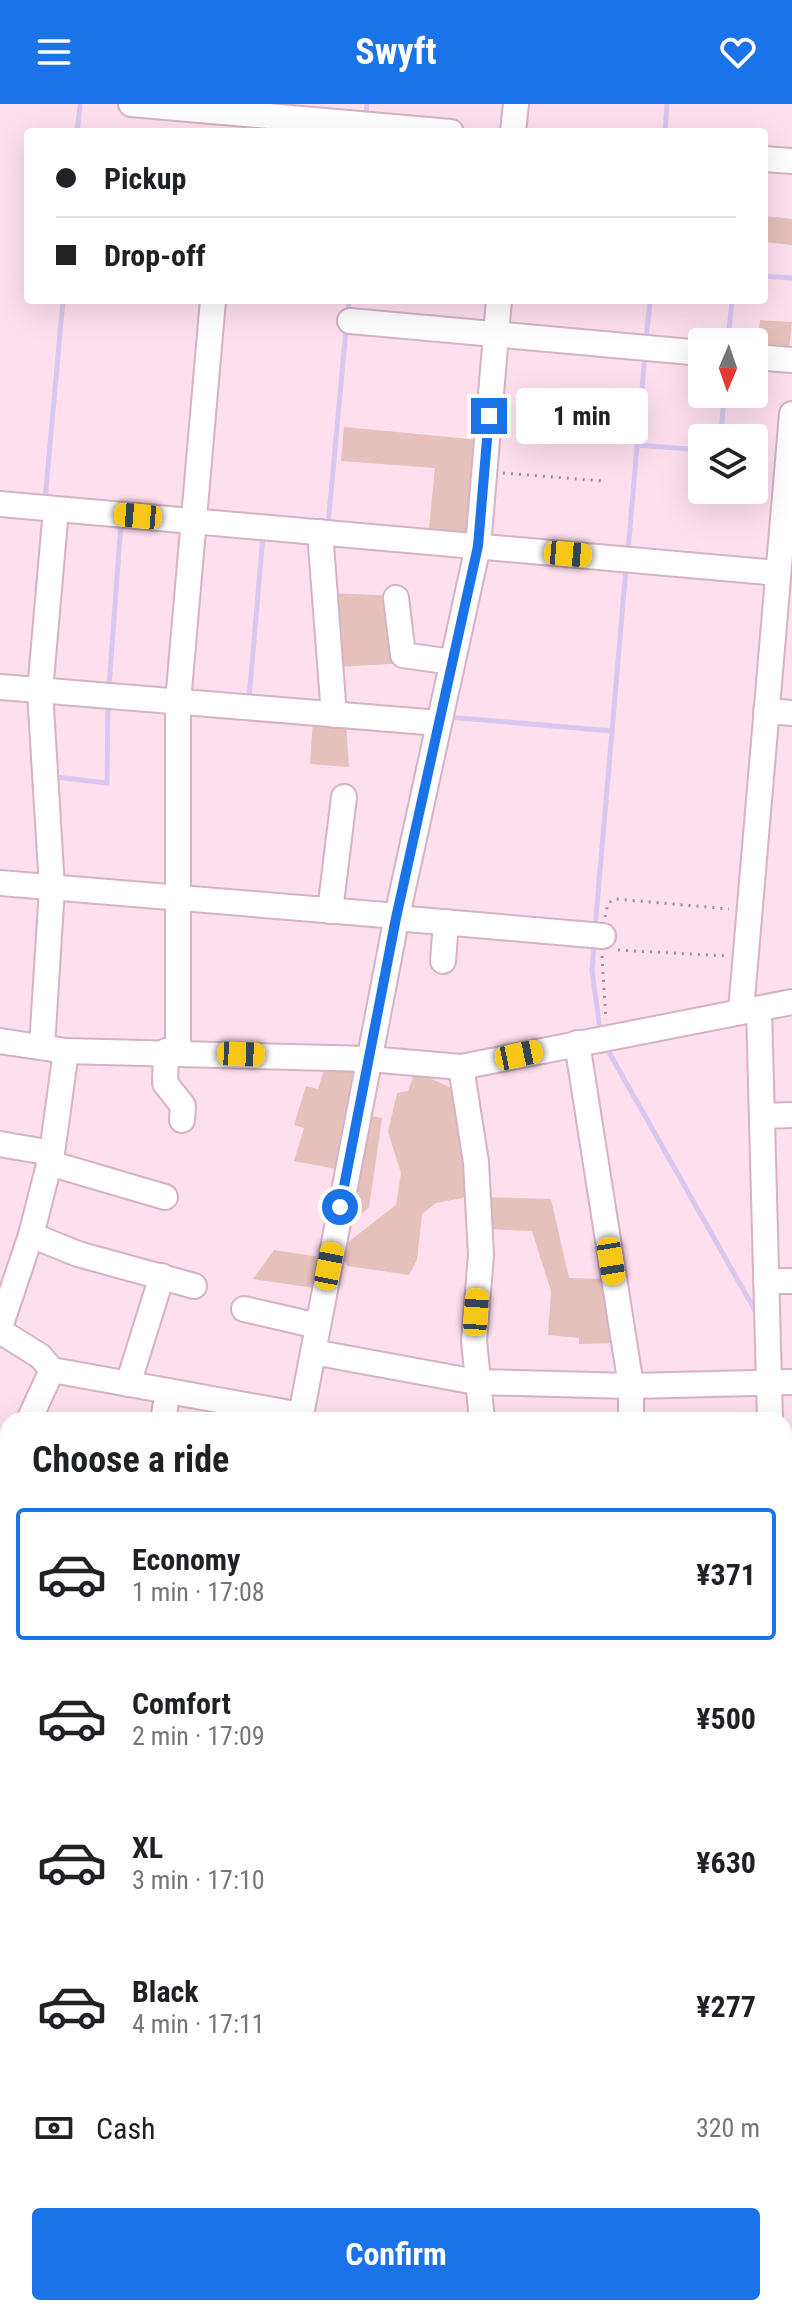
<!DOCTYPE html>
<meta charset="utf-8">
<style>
:root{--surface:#fff;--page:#f2f2f2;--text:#202124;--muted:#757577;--line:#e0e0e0;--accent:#1a73e8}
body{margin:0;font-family:"Roboto Condensed",sans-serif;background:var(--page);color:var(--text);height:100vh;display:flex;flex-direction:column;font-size:30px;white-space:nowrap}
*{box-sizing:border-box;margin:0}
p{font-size:26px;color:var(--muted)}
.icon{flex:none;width:44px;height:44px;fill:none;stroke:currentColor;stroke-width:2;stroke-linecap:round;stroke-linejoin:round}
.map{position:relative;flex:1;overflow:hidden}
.drawer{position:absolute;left:0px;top:1308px;width:792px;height:904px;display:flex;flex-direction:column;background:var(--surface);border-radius:24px 24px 0 0;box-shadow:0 8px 32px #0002}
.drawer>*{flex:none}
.hud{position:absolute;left:24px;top:24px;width:744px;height:176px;border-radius:8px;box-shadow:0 8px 32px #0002;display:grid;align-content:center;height:176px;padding:0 32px;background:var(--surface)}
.needle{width:52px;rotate:182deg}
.fabs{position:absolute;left:688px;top:224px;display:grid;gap:16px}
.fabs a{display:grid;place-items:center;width:80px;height:80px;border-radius:8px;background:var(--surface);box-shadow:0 8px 32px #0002;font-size:40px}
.end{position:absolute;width:36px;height:36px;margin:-18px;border:10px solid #1a73e8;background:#fff;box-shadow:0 0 0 4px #fff}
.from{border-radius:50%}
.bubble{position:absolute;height:56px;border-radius:8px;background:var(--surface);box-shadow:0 8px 32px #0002;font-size:26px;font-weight:700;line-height:56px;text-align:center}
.car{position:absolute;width:24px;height:48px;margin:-24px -12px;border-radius:10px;box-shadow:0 0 6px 2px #0007;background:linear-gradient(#f5c518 24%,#345 0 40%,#f5c518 0 76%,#345 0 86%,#f5c518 0)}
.hud b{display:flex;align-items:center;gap:28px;height:76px;font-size:30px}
.hud b+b{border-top:2px solid var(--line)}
.hud i{width:20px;height:20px;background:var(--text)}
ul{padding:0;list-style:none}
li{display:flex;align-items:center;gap:24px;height:132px;margin:0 16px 12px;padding:0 16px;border:4px solid transparent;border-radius:8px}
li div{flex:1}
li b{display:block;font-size:30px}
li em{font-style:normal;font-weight:700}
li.on{border-color:var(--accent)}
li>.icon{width:72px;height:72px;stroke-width:1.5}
h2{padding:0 32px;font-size:36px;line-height:96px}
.pay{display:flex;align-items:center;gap:20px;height:88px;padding:0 32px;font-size:30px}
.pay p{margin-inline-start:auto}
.cta{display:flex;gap:16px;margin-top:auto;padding:16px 32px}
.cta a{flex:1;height:92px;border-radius:8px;background:var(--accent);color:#fff;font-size:32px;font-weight:700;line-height:92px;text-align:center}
header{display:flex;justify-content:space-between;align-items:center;height:104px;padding:0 32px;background:var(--accent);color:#fff;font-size:36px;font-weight:700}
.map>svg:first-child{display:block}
.green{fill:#e6c0ba}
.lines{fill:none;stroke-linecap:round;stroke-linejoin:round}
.stream{stroke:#dac7f1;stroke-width:5}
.minor-casing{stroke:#d6b2c4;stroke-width:28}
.path{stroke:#a18b96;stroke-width:3;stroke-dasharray:2 6;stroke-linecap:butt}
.minor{stroke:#fff;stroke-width:24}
.route{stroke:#1a73e8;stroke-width:10}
</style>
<header><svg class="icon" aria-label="menu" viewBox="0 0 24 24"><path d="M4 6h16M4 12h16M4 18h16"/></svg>Swyft<svg class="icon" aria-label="heart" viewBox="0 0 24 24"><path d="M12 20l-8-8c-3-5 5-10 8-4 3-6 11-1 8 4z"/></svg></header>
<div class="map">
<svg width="792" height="2212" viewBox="0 0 792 2212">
<rect width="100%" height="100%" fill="#fddfee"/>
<g class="green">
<polygon points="764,112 792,115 792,141 764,138"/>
<polygon points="760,216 792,218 789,245 757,247"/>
<polygon points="344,323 480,336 472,432 428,434 435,364 341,357"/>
<polygon points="330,489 398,492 406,559 337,563"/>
<polygon points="313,616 346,619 349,663 310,660"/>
<polygon points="326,960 348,962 353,967 336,1065 294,1057 304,1024 294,1021 306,982 318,985"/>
<polygon points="413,973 427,973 454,985 470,1082 463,1094 436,1099 422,1110 417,1156 409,1171 348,1162 343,1156 343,1142 396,1101 401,1069 388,1028 397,989 408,987"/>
<polygon points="367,1011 382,1014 369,1104 350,1118"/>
<polygon points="484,1093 551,1095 569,1174 608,1175 618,1239 579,1240 579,1234 548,1231 551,1187 532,1127 485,1125"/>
<polygon points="274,1146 319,1153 314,1184 253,1175"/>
<polygon points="533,2204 716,2204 715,2212 532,2212"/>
</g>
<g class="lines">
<g class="stream">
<polyline points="366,12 367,0"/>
<polyline points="77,28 80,2"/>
<polyline points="665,28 667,0"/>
<polyline points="764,172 792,174"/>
<polyline points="348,211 349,196"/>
<polyline points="646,237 650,196"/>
<polyline points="728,238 732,196"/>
<polyline points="721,334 724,290"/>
<polyline points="637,341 702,346"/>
<polyline points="45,396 63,196"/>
<polyline points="328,422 346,225"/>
<polyline points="628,447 645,250"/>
<polyline points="109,583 121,419"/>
<polyline points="249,595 263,431"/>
<polyline points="448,613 612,627"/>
<polyline points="55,673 107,679 108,600"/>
<polyline points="595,825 626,464"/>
<polyline points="594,839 592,867 600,925"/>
<polyline points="606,943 757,1210"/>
<polyline points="0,1398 8,1381"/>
<polyline points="784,1429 785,1457 791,1462"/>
<polyline points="0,1537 8,1539"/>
<polyline points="785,1583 792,1582"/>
<polyline points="37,2212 37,2204"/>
</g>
<g class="minor-casing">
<g id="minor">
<polyline points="131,0 451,28"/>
<polyline points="513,28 516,0"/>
<polyline points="764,55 792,57"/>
<polyline points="350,217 702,249"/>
<polyline points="754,253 792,256"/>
<polyline points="0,400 778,469"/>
<polyline points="320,428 334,611"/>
<polyline points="396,494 403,551 452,558"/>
<polyline points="0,583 439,619"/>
<polyline points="766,607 792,609"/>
<polyline points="0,779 397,812"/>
<polyline points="330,807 344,693"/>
<polyline points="396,814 603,832"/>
<polyline points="443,857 446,818"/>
<polyline points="759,905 770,1316"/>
<polyline points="741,907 792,310"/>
<polyline points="0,937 66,947 369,955 461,963 792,898"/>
<polyline points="577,939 631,1282 631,1316"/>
<polyline points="42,943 52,784 40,587 56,405"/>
<polyline points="166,947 165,979 183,1002 182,1016"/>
<polyline points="178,947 178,598 213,196"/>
<polyline points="461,963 476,1058 481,1151 474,1237 482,1316"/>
<polyline points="762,1012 792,1011"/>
<polyline points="0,1040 52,1049"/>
<polyline points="49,1059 165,1093"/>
<polyline points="31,1131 78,1150 194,1182"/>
<polyline points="766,1177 792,1177"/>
<polyline points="244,1205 318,1222"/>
<polyline points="0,1223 31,1131 52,1049 66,947"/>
<polyline points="0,1227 40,1252 52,1266 301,1311"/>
<polyline points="313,1248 476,1278 631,1282 792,1278"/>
<polyline points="128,1280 162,1172"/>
<polyline points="29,1316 52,1266"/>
<polyline points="163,1316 168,1287"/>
<polyline points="300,1316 397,812 478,442 499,196"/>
<polyline points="0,1377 8,1360"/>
<polyline points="0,1443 8,1444"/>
<polyline points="784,1480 792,1476"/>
<polyline points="0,1579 8,1581"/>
<polyline points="784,1614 792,1614"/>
<polyline points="0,1749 8,1746"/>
<polyline points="784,1901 792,1901"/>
<polyline points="0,2000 8,1945"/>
<polyline points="0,2082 8,2085"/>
<polyline points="784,2171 792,2173"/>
<polyline points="188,2212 189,2204"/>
<polyline points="425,2212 426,2204"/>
<polyline points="728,2212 729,2204"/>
</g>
</g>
<g class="path">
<polyline points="503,369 603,377"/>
<polyline points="605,813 608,799 616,795 729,805"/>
<polyline points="618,846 727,852"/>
<polyline points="602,852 606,916"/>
</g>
<use href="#minor" class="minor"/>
</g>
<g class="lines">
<polyline class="route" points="340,1103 396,814 478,442 489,312"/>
</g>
</svg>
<div class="fabs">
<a><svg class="needle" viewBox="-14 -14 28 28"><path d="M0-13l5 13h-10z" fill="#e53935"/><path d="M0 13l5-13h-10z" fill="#757577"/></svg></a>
<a><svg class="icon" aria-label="layers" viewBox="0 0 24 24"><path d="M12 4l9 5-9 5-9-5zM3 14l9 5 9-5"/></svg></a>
</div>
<i class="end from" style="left:340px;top:1103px"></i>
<i class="end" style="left:489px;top:312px"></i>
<div class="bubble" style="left:516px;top:284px;width:132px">1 min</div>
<i class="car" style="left:138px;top:412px;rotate:275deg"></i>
<i class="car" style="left:568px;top:450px;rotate:95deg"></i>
<i class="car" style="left:241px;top:950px;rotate:92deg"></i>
<i class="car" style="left:519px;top:951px;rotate:78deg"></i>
<i class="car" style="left:611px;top:1157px;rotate:171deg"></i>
<i class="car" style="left:329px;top:1162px;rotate:11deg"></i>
<i class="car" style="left:476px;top:1208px;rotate:4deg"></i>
<div class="hud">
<b><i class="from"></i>Pickup</b>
<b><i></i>Drop-off</b>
</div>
<section class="drawer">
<h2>Choose a ride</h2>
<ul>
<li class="on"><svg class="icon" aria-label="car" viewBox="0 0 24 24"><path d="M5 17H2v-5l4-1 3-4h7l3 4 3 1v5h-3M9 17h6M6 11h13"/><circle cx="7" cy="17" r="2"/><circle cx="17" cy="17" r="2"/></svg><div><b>Economy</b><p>1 min · 17:08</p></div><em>¥371</em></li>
<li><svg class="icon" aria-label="car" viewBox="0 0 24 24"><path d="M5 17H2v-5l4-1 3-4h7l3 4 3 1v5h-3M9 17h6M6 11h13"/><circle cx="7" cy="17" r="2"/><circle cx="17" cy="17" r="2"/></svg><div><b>Comfort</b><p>2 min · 17:09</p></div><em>¥500</em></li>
<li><svg class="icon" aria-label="car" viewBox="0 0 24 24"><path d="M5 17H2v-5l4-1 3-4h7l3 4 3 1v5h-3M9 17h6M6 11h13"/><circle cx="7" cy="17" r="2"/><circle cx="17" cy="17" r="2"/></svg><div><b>XL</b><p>3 min · 17:10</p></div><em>¥630</em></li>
<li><svg class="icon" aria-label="car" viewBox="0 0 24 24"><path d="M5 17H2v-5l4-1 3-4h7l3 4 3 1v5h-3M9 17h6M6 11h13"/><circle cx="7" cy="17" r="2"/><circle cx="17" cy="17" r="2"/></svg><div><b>Black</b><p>4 min · 17:11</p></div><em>¥277</em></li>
</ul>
<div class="pay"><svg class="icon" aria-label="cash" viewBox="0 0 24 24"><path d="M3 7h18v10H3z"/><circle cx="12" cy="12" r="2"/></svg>Cash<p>320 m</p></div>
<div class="cta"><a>Confirm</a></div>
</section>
</div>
